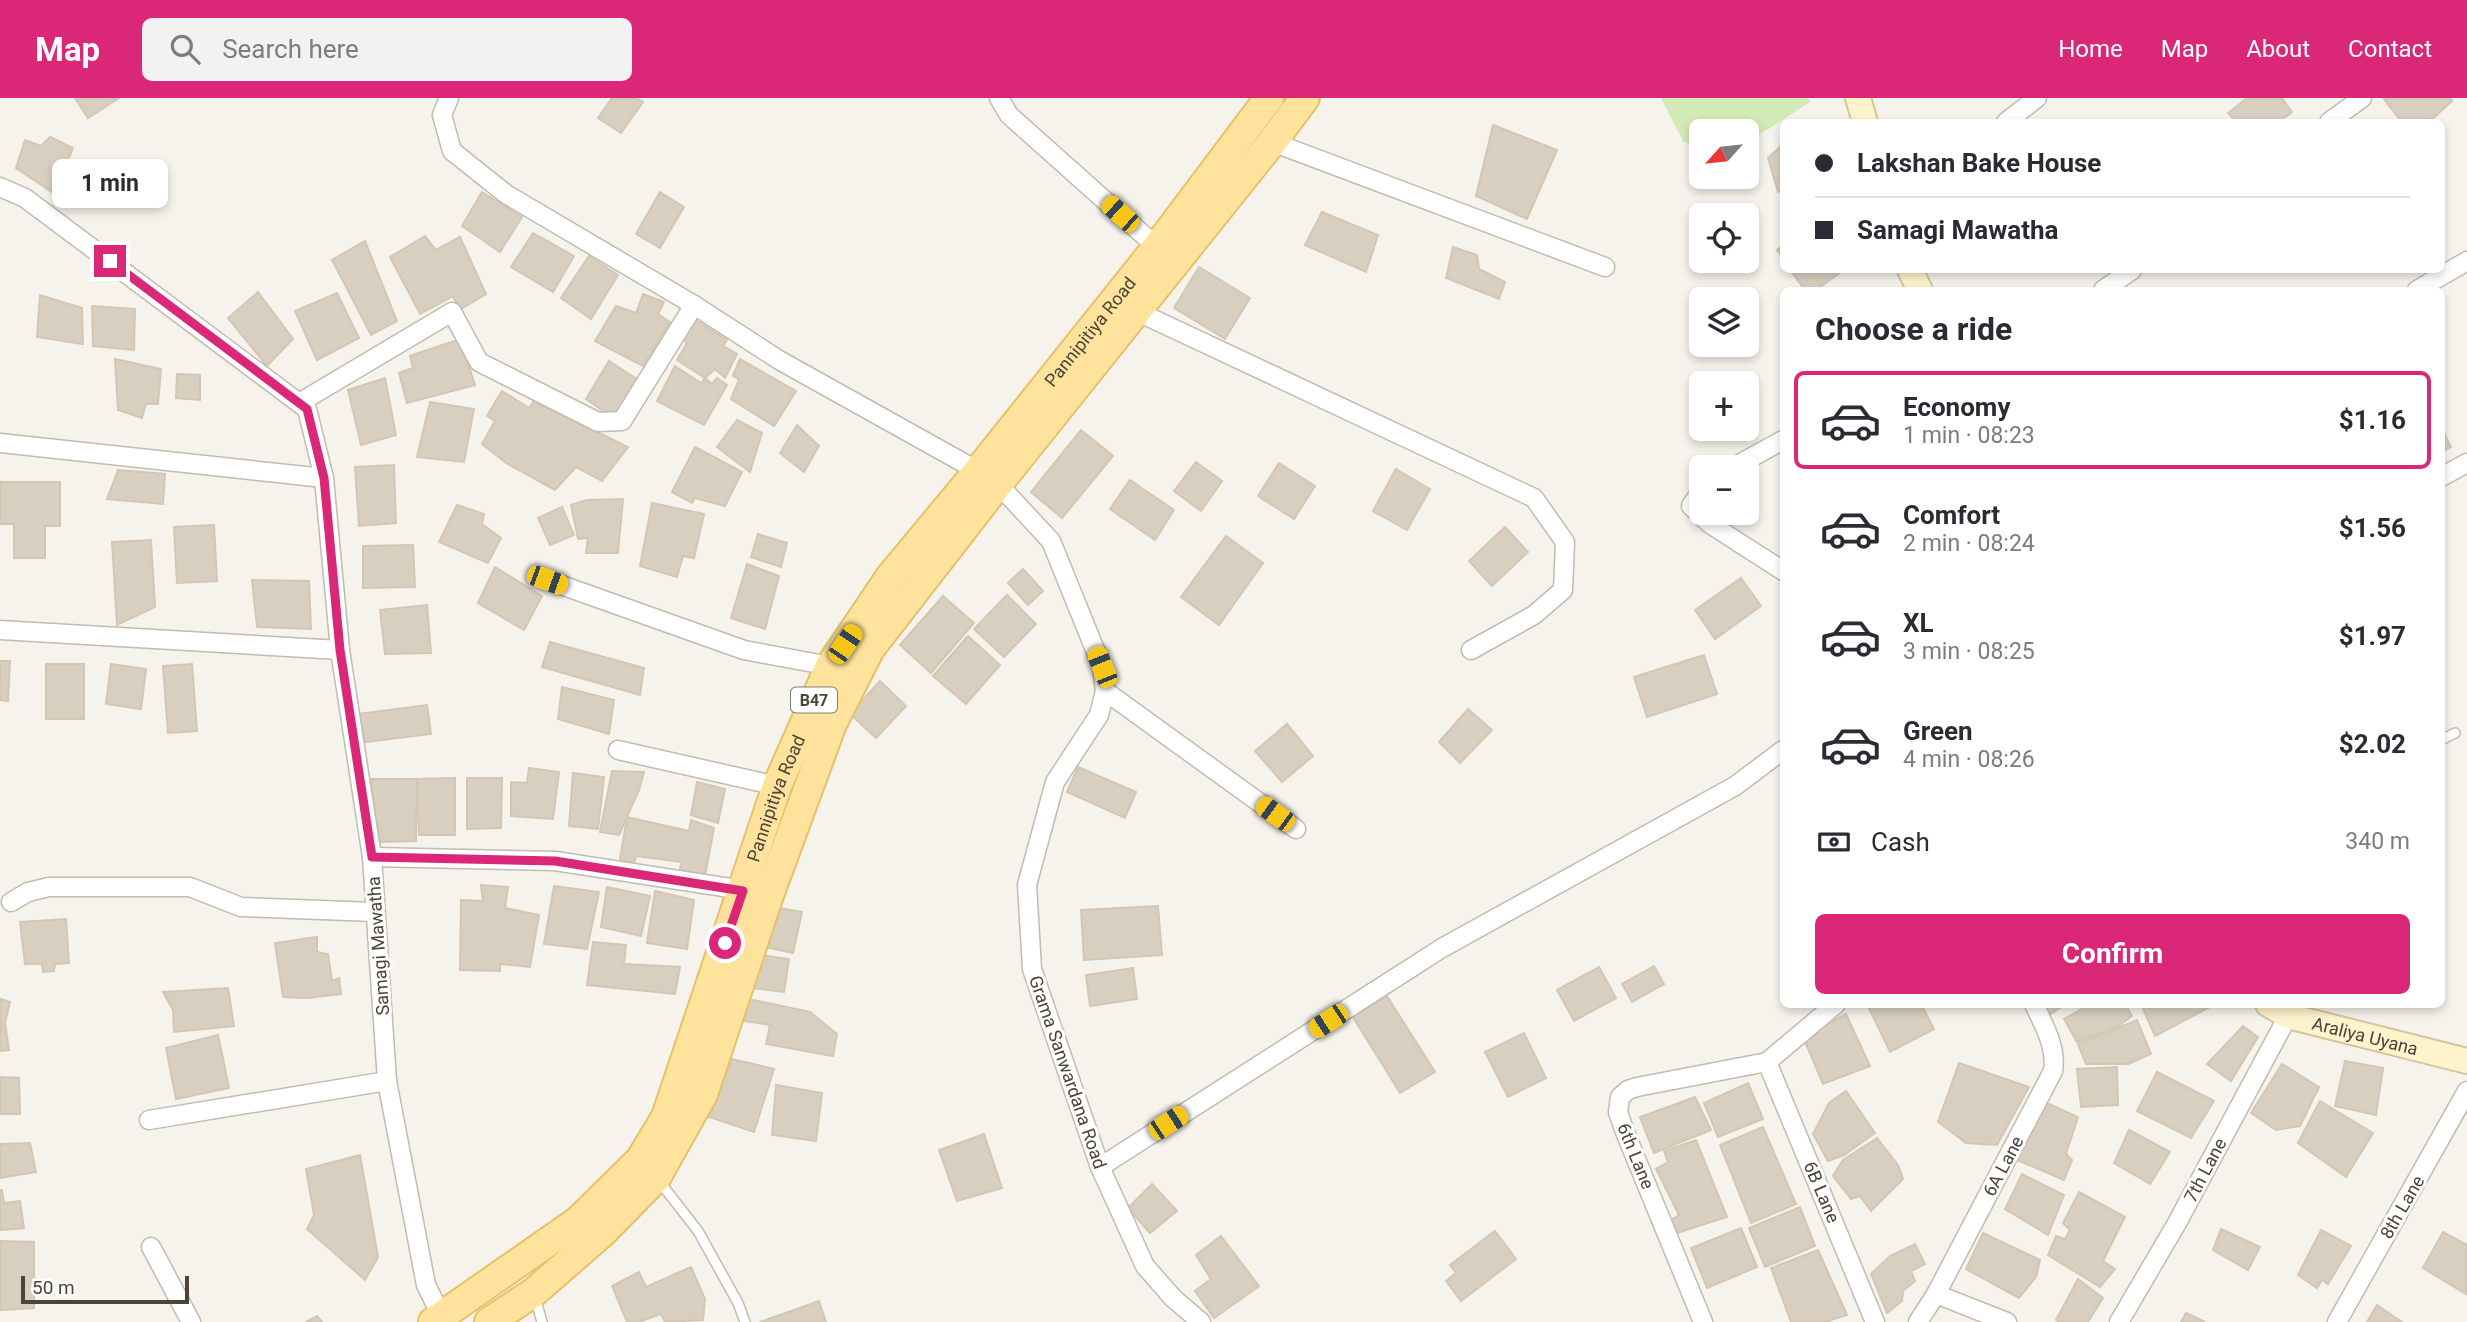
<!DOCTYPE html>
<meta charset="utf-8">
<style>
:root{--surface:#fff;--page:#f2f2f3;--text:#2b2b33;--muted:#7c7c81;--line:#e1e1e2;--accent:#db2777}
body{margin:0;font-family:Roboto,sans-serif;background:var(--page);color:var(--text);height:100vh;display:flex;flex-direction:column;font-size:26px;white-space:nowrap}
*{box-sizing:border-box;margin:0}
p{font-size:23px;color:var(--muted)}
.icon{flex:none;width:38px;height:38px;fill:none;stroke:currentColor;stroke-width:2;stroke-linecap:round;stroke-linejoin:round}
.map{position:relative;flex:1;overflow:hidden}
.panel{position:absolute;left:1780px;top:189px;width:665px;height:721px;display:flex;flex-direction:column;background:var(--surface);border-radius:10px;box-shadow:0 4px 10px #0003}
.panel>*{flex:none}
.top-card{position:absolute;left:1780px;top:21px;width:665px;height:154px;border-radius:10px;box-shadow:0 4px 10px #0003;display:grid;align-content:center;height:154px;padding:0 35px;background:var(--surface)}
.needle{width:46px;rotate:243deg}
.controls{position:absolute;left:1689px;top:21px;display:grid;gap:14px}
.controls a{display:grid;place-items:center;width:70px;height:70px;border-radius:10px;background:var(--surface);box-shadow:0 4px 10px #0003;font-size:35px}
.scale{position:absolute;left:21px;bottom:18px;width:168px;box-sizing:border-box;padding-left:7px;border:4px solid #4b4439;border-top:0;font-size:19px;line-height:24px;white-space:nowrap;color:#4b4439;-webkit-text-stroke:5px #fff;paint-order:stroke}
.end{position:absolute;width:32px;height:32px;margin:-16px;border:9px solid #db2777;background:#fff;box-shadow:0 0 0 4px #fff}
.from{border-radius:50%}
.bubble{position:absolute;height:49px;border-radius:10px;background:var(--surface);box-shadow:0 4px 10px #0003;font-size:23px;font-weight:700;line-height:49px;text-align:center}
.car{position:absolute;width:21px;height:42px;margin:-21px -10px;border-radius:9px;box-shadow:0 0 5px 2px #0007;background:linear-gradient(#f5c518 24%,#345 0 40%,#f5c518 0 76%,#345 0 86%,#f5c518 0)}
.top-card b{display:flex;align-items:center;gap:24px;height:66px;font-size:26px}
.top-card b+b{border-top:2px solid var(--line)}
.top-card i{width:18px;height:18px;background:var(--text)}
ul{padding:0;list-style:none}
li{display:flex;align-items:center;gap:21px;height:98px;margin:0 14px 10px;padding:0 21px;border:4px solid transparent;border-radius:10px}
li div{flex:1}
li b{display:block;font-size:26px}
li em{font-style:normal;font-weight:700}
li.active{border-color:var(--accent)}
li>.icon{width:63px;height:63px;stroke-width:1.5}
h2{padding:0 35px;font-size:32px;line-height:84px}
.pay{display:flex;align-items:center;gap:18px;height:77px;padding:0 35px;font-size:26px}
.pay p{margin-inline-start:auto}
.primary-button{display:flex;gap:14px;margin-top:auto;padding:14px 35px}
.primary-button a{flex:1;height:80px;border-radius:10px;background:var(--accent);color:#fff;font-size:28px;font-weight:700;line-height:80px;text-align:center}
header{display:flex;align-items:center;gap:42px;box-sizing:border-box;height:98px;padding:0 35px;background:var(--accent);color:#fff}
header strong{font-size:33px}
nav{display:flex;gap:38px;margin-inline-start:auto;font-size:24px}
.search{width:490px;height:63px;background:var(--page);display:flex;align-items:center;gap:18px;box-sizing:border-box;padding:0 24px;border-radius:10px;color:var(--muted);font-size:26px}
.map>svg:first-child{display:block}
.green{fill:#d2eab5}
.building{fill:#d8cfc1;stroke:#d3c7b4;stroke-width:2}
.lines{fill:none;stroke-linecap:round;stroke-linejoin:round}
.lane-casing{stroke:#c2bbae;stroke-width:12}
.street-casing{stroke:#c2bbae;stroke-width:21}
.secondary-casing{stroke:#d6c79b;stroke-width:28}
.primary-casing{stroke:#e6c16a;stroke-width:32}
.lane{stroke:#fff;stroke-width:9}
.street{stroke:#fff;stroke-width:18}
.secondary{stroke:#fff3cd;stroke-width:24}
.primary{stroke:#ffe39c;stroke-width:28}
.route{stroke:#db2777;stroke-width:9}
.labels{text-anchor:middle;dominant-baseline:central;stroke-width:6;stroke-linejoin:round;paint-order:stroke}
.shield{fill:#fff;stroke:#817c74;stroke-width:2}
.shield-label{font-size:16px;font-weight:bold;fill:#4b4439}
.street-label{font-size:18px;fill:#4b4439;stroke:#fff}
</style>
<header>
<strong>Map</strong>
<div class="search"><svg class="icon" aria-label="search" viewBox="0 0 24 24"><circle cx="10" cy="10" r="6"/><path d="M15 15l6 6"/></svg>Search here</div>
<nav><a>Home</a><a>Map</a><a>About</a><a>Contact</a></nav>
</header>
<div class="map">
<svg width="2467" height="1224" viewBox="0 0 2467 1224">
<rect width="100%" height="100%" fill="#f6f3ec"/>
<polygon class="green" points="1661,0 1808,0 1810,4 1767,32 1747,42 1746,33 1701,33 1701,51 1683,43"/>
<g class="building">
<polygon points="75,0 119,0 88,20"/>
<polygon points="612,0 636,0 643,4 621,35 598,20"/>
<polygon points="2247,0 2282,0 2292,14 2279,24 2237,24 2228,15"/>
<polygon points="2386,0 2451,0 2452,3 2429,24 2402,24 2384,1"/>
<polygon points="1493,27 1557,52 1527,121 1476,98"/>
<polygon points="50,39 73,50 67,64 85,75 67,104 16,70 25,42 41,48"/>
<polygon points="1783,46 1783,91 1778,94 1768,60"/>
<polygon points="482,94 522,119 500,154 462,128"/>
<polygon points="660,94 684,109 660,150 636,136"/>
<polygon points="1322,114 1378,137 1366,174 1305,147"/>
<polygon points="533,135 574,158 553,194 511,169"/>
<polygon points="425,138 436,152 460,139 486,196 459,212 453,198 420,216 390,159"/>
<polygon points="365,143 397,223 371,237 332,162"/>
<polygon points="1783,147 1783,161 1777,152"/>
<polygon points="1453,149 1477,157 1479,171 1505,184 1499,201 1446,180"/>
<polygon points="589,158 618,177 591,221 561,200"/>
<polygon points="1199,169 1250,200 1225,241 1174,210"/>
<polygon points="1790,172 1844,172 1816,192 1805,192"/>
<polygon points="258,194 293,241 267,268 228,220"/>
<polygon points="337,195 359,240 317,262 295,213"/>
<polygon points="643,196 664,204 658,216 670,224 643,268 595,243 616,208 636,215"/>
<polygon points="40,197 82,210 83,246 37,239"/>
<polygon points="92,208 135,211 134,252 93,248"/>
<polygon points="694,221 727,242 723,248 737,256 725,280 715,271 705,280 677,262 687,245 683,241"/>
<polygon points="460,241 475,287 407,305 399,275 413,270 410,258"/>
<polygon points="115,261 161,271 158,306 146,306 142,320 118,312"/>
<polygon points="740,261 796,293 774,328 731,301 739,281 733,278"/>
<polygon points="609,263 640,283 618,318 609,317 586,301"/>
<polygon points="675,268 701,285 705,280 712,286 717,280 727,287 704,327 657,303"/>
<polygon points="177,276 200,277 200,302 176,300"/>
<polygon points="385,280 396,337 361,347 348,292"/>
<polygon points="502,293 529,310 534,303 628,349 602,383 576,369 555,392 506,365 482,346 495,323 487,318"/>
<polygon points="430,304 474,311 464,364 417,359"/>
<polygon points="737,322 762,335 750,374 717,349"/>
<polygon points="797,327 819,348 804,374 780,355"/>
<polygon points="2441,329 2451,349 2441,354"/>
<polygon points="1081,332 1113,358 1062,420 1031,394"/>
<polygon points="695,349 742,374 725,408 695,400 692,405 672,394"/>
<polygon points="1196,364 1222,383 1201,413 1174,393"/>
<polygon points="1279,365 1315,388 1294,421 1258,398"/>
<polygon points="394,367 396,425 359,428 355,369"/>
<polygon points="1396,371 1430,391 1407,432 1373,413"/>
<polygon points="118,372 165,376 163,406 107,401"/>
<polygon points="1130,382 1174,412 1155,442 1110,411"/>
<polygon points="0,384 60,384 60,428 45,428 45,460 14,460 14,426 0,426"/>
<polygon points="623,401 618,455 586,455 588,440 578,441 571,407 587,402"/>
<polygon points="652,405 704,416 694,460 683,458 677,479 640,468"/>
<polygon points="457,407 484,416 482,426 501,440 488,465 439,444"/>
<polygon points="562,409 574,437 550,447 538,420"/>
<polygon points="214,427 217,483 177,485 174,429"/>
<polygon points="1505,429 1528,454 1492,488 1469,463"/>
<polygon points="758,436 787,445 781,469 751,459"/>
<polygon points="1226,438 1263,465 1219,527 1181,499"/>
<polygon points="151,442 155,509 117,527 112,444"/>
<polygon points="413,447 415,489 363,490 363,448"/>
<polygon points="747,466 779,478 765,531 731,520"/>
<polygon points="495,469 542,498 524,532 478,505"/>
<polygon points="1023,471 1043,493 1028,507 1008,485"/>
<polygon points="1741,480 1761,508 1715,541 1695,512"/>
<polygon points="252,482 309,483 311,531 257,529"/>
<polygon points="1007,497 1036,526 1004,559 974,531"/>
<polygon points="943,498 974,525 931,575 900,547"/>
<polygon points="427,507 431,555 385,556 380,512"/>
<polygon points="968,538 1000,567 966,606 933,578"/>
<polygon points="550,544 644,570 640,597 542,569"/>
<polygon points="1704,557 1717,596 1647,619 1634,579"/>
<polygon points="0,563 10,563 8,603 0,602"/>
<rect x="46" y="566" width="38" height="55"/>
<polygon points="111,566 146,571 141,611 106,606"/>
<polygon points="192,566 197,633 168,635 163,568"/>
<polygon points="880,583 906,608 876,640 850,616"/>
<polygon points="562,589 614,602 609,636 558,621"/>
<polygon points="427,607 431,636 359,645 357,616"/>
<polygon points="1468,611 1492,632 1460,665 1439,644"/>
<polygon points="1287,626 1313,658 1282,684 1255,653"/>
<polygon points="1078,669 1136,694 1125,720 1067,694"/>
<polygon points="529,670 559,674 553,721 511,718 511,684 527,685"/>
<polygon points="612,673 644,674 639,692 619,737 600,734"/>
<polygon points="573,675 604,679 598,731 569,728"/>
<polygon points="455,680 455,737 419,737 417,681"/>
<polygon points="467,680 502,680 501,730 467,731"/>
<polygon points="371,681 417,681 416,743 379,744 378,726 372,724"/>
<polygon points="697,684 725,691 718,725 691,717"/>
<polygon points="627,719 689,733 691,722 714,730 705,778 679,774 682,764 636,758 634,765 620,761"/>
<polygon points="481,787 508,789 505,810 539,817 530,869 500,866 500,873 460,872 461,802 483,803"/>
<polygon points="554,788 599,794 587,851 544,846"/>
<polygon points="607,789 650,798 641,838 601,829"/>
<polygon points="655,793 694,802 687,851 647,845"/>
<polygon points="770,808 802,814 793,855 761,848"/>
<polygon points="1158,808 1162,857 1084,862 1081,812"/>
<polygon points="66,821 69,865 55,866 54,873 43,874 42,866 25,866 20,824"/>
<polygon points="317,839 317,854 328,856 332,883 339,880 341,896 307,900 283,899 275,845"/>
<polygon points="593,844 626,847 624,866 680,869 675,896 587,887"/>
<polygon points="755,856 789,861 784,894 751,890"/>
<polygon points="1654,868 1664,886 1632,904 1622,886"/>
<polygon points="1599,869 1616,900 1574,923 1557,892"/>
<polygon points="1133,870 1137,901 1090,908 1086,877"/>
<polygon points="228,890 234,928 174,934 173,912 163,894"/>
<polygon points="1387,898 1435,974 1400,995 1353,919"/>
<polygon points="1,901 10,904 5,925 9,952 0,953"/>
<polygon points="749,901 810,914 837,936 833,958 766,946 770,927 743,923"/>
<polygon points="1867,906 1921,906 1934,931 1890,954"/>
<polygon points="2041,906 2066,906 2046,919"/>
<polygon points="2086,906 2125,906 2132,918 2118,928 2077,944 2064,921 2087,908"/>
<polygon points="2141,906 2208,906 2210,909 2155,938"/>
<polygon points="1846,916 1870,968 1823,986 1803,939"/>
<polygon points="2137,922 2151,956 2128,966 2086,966 2078,946"/>
<polygon points="2243,928 2258,939 2231,983 2207,966"/>
<polygon points="1524,935 1546,980 1508,999 1485,954"/>
<polygon points="218,937 229,990 176,1001 166,950"/>
<polygon points="732,961 774,971 754,1034 709,1019"/>
<polygon points="2345,963 2383,970 2376,1017 2335,1008"/>
<polygon points="1959,965 2029,989 1997,1047 1966,1045 1938,1024"/>
<polygon points="2282,966 2319,989 2300,1028 2276,1032 2251,1015"/>
<polygon points="2117,969 2118,1007 2081,1009 2077,971"/>
<polygon points="2157,974 2214,1003 2191,1040 2137,1013"/>
<polygon points="0,979 19,980 20,1016 0,1016"/>
<polygon points="1748,985 1763,1021 1718,1039 1704,1005"/>
<polygon points="776,987 822,995 816,1043 772,1037"/>
<polygon points="1846,993 1875,1035 1844,1057 1828,1063 1813,1036 1829,1005"/>
<polygon points="1695,999 1711,1032 1654,1055 1640,1019"/>
<polygon points="2040,1002 2078,1019 2066,1056 2072,1062 2064,1082 2017,1062"/>
<polygon points="2320,1003 2373,1035 2346,1079 2298,1045"/>
<polygon points="1763,1029 1796,1106 1751,1125 1720,1047"/>
<polygon points="2129,1032 2170,1054 2150,1086 2114,1065"/>
<polygon points="984,1036 1002,1090 957,1103 939,1052"/>
<polygon points="1877,1040 1898,1067 1903,1081 1871,1113 1860,1098 1851,1101 1833,1078 1843,1062"/>
<polygon points="1696,1042 1727,1119 1677,1135 1671,1122 1679,1117 1656,1071 1668,1064 1664,1053"/>
<polygon points="30,1045 36,1074 0,1080 0,1046"/>
<polygon points="360,1057 378,1159 365,1182 307,1131 314,1117 306,1071"/>
<polygon points="2022,1076 2064,1097 2048,1137 2005,1111"/>
<polygon points="1152,1086 1177,1113 1150,1135 1128,1110"/>
<polygon points="0,1092 2,1092 4,1105 20,1103 24,1130 0,1132"/>
<polygon points="2079,1094 2125,1119 2103,1163 2115,1171 2100,1189 2048,1157 2056,1138 2065,1141 2070,1132 2063,1125"/>
<polygon points="1800,1109 1815,1148 1765,1169 1749,1130"/>
<polygon points="1741,1130 1757,1169 1707,1190 1691,1150"/>
<polygon points="2221,1131 2260,1149 2248,1172 2213,1152"/>
<polygon points="2321,1132 2351,1148 2328,1186 2322,1182 2317,1190 2298,1177"/>
<polygon points="1495,1133 1516,1161 1461,1203 1446,1183 1456,1175 1450,1167"/>
<polygon points="2443,1134 2467,1147 2466,1196 2423,1170"/>
<polygon points="1983,1135 2040,1162 2036,1179 2019,1200 1966,1171"/>
<polygon points="1221,1138 1259,1188 1214,1220 1195,1193 1211,1181 1196,1157"/>
<polygon points="0,1143 34,1144 34,1210 0,1212"/>
<polygon points="1915,1146 1925,1166 1911,1173 1915,1183 1903,1193 1902,1203 1887,1215 1871,1176 1890,1158"/>
<polygon points="1818,1152 1847,1217 1825,1224 1791,1224 1771,1170"/>
<polygon points="691,1169 705,1201 703,1222 665,1224 661,1216 639,1224 627,1224 612,1188 639,1174 646,1189"/>
<polygon points="2078,1181 2103,1200 2088,1224 2059,1224 2056,1222"/>
<polygon points="819,1203 826,1224 760,1224"/>
<polygon points="2377,1207 2402,1224 2367,1224"/>
<polygon points="2186,1215 2205,1224 2181,1224"/>
<polygon points="317,1218 322,1224 306,1224"/>
</g>
<g class="lines">
<g class="lane-casing">
<g id="lane">
<polyline points="2441,642 2455,635"/>
<polyline points="659,1083 698,1133 738,1205 745,1224"/>
<polyline points="535,1199 542,1224"/>
</g>
</g>
<g class="street-casing">
<g id="street">
<polyline points="449,0 442,17 452,53 506,96 694,207 779,262 978,373 998,386 1051,443 1102,569 1105,593 1099,617 1055,684 1027,787 1032,871 1100,1069 1145,1168 1173,1200 1201,1224"/>
<polyline points="999,0 1009,17 1157,149"/>
<polyline points="2006,24 2037,0"/>
<polyline points="2329,24 2362,0"/>
<polyline points="1272,44 1605,169"/>
<polyline points="0,89 25,100 307,311 324,380 340,552 372,759 387,983 426,1187 441,1217"/>
<polyline points="2103,192 2132,172"/>
<polyline points="2417,192 2467,163"/>
<polyline points="1136,213 1534,400 1565,444 1563,492 1534,517 1471,552"/>
<polyline points="299,305 452,214 479,264 598,324 622,323 694,207"/>
<polyline points="0,345 324,380"/>
<polyline points="1734,369 1783,342"/>
<polyline points="2441,379 2467,365"/>
<polyline points="1701,393 1691,408 1710,426 1783,473"/>
<polyline points="547,482 744,552 830,568"/>
<polyline points="0,532 340,552"/>
<polyline points="1105,593 1296,731"/>
<polyline points="618,652 777,688"/>
<polyline points="372,759 555,763 743,792"/>
<polyline points="11,804 28,794 49,789 190,789 241,809 375,814"/>
<polyline points="1767,964 1875,1224"/>
<polyline points="149,1022 387,983"/>
<polyline points="1100,1069 1442,850 1735,688 1783,652"/>
<polyline points="151,1149 191,1224"/>
<polyline points="1936,1196 2007,1224"/>
<polyline points="1703,1224 1625,1034 1618,1014 1620,999 1628,992 1637,989 1767,964 1836,906"/>
<path d="M1918 1224 1936 1196 2053 973C2057 949 2044 928 2034 906"/>
<polyline points="2119,1224 2177,1125 2288,918"/>
<polyline points="2337,1224 2467,993"/>
</g>
</g>
<g class="secondary-casing">
<g id="secondary">
<polyline points="1858,0 1865,24"/>
<polyline points="1910,172 1920,192"/>
<path id="s1" d="M2268 906 2288 918 2467 963"/>
</g>
</g>
<g class="primary-casing">
<g id="primary">
<path id="s2" d="M433 1224 578 1123 640 1062 666 1019 777 688 830 568 890 479 978 373 1157 149 1269 0"/>
<polyline points="489,1224 533,1195 602,1135 656,1080 703,996 768,800 832,626 870,551 998,386 1272,44 1305,0"/>
</g>
</g>
<use href="#lane" class="lane"/>
<use href="#street" class="street"/>
<use href="#secondary" class="secondary"/>
<use href="#primary" class="primary"/>
</g>
<g class="lines">
<polyline class="route" points="110,163 307,311 324,380 340,552 372,759 555,763 743,793 725,845"/>
</g>
<g class="labels">
<rect class="shield" x="791" y="589.5" width="46" height="25" rx="5"/>
<g class="shield-label">
<text x="814" y="602">B47</text>
</g>
<g class="street-label">
<text stroke="none"><textPath href="#s2" startOffset="1218">Pannipitiya Road</textPath></text>
<text stroke="none"><textPath href="#s2" startOffset="651">Pannipitiya Road</textPath></text>
<text transform="translate(378 848) rotate(-94)">Samagi Mawatha</text>
<text stroke="none"><textPath href="#s1" startOffset="103">Araliya Uyana</textPath></text>
<text transform="translate(1068 974) rotate(71)">Grama Sanwardana Road</text>
<text transform="translate(1636 1058) rotate(68)">6th Lane</text>
<text transform="translate(2003 1068) rotate(-62)">6A Lane</text>
<text transform="translate(2205 1072) rotate(-62)">7th Lane</text>
<text transform="translate(1822 1094) rotate(67)">6B Lane</text>
<text transform="translate(2402 1109) rotate(-60)">8th Lane</text>
</g>
</g>
</svg>
<div class="controls">
<a><svg class="needle" viewBox="-14 -14 28 28"><path d="M0-13l5 13h-10z" fill="#e53935"/><path d="M0 13l5-13h-10z" fill="#7c7c81"/></svg></a>
<a><svg class="icon" aria-label="locate" viewBox="0 0 24 24"><circle cx="12" cy="12" r="6"/><path d="M12 2v4M12 18v4M2 12h4M18 12h4"/></svg></a>
<a><svg class="icon" aria-label="layers" viewBox="0 0 24 24"><path d="M12 4l9 5-9 5-9-5zM3 14l9 5 9-5"/></svg></a>
<a>+</a>
<a>−</a>
</div>
<div class="scale">50 m</div>
<i class="end from" style="left:725px;top:845px"></i>
<i class="end" style="left:110px;top:163px"></i>
<div class="bubble" style="left:52px;top:61px;width:116px">1 min</div>
<i class="car" style="left:1120px;top:116px;rotate:312deg"></i>
<i class="car" style="left:547px;top:482px;rotate:110deg"></i>
<i class="car" style="left:845px;top:546px;rotate:34deg"></i>
<i class="car" style="left:1102px;top:569px;rotate:338deg"></i>
<i class="car" style="left:1275px;top:716px;rotate:306deg"></i>
<i class="car" style="left:1328px;top:923px;rotate:237deg"></i>
<i class="car" style="left:1168px;top:1025px;rotate:57deg"></i>
<div class="top-card">
<b><i class="from"></i>Lakshan Bake House</b>
<b><i></i>Samagi Mawatha</b>
</div>
<section class="panel">
<h2>Choose a ride</h2>
<ul>
<li class="active"><svg class="icon" aria-label="car" viewBox="0 0 24 24"><path d="M5 17H2v-5l4-1 3-4h7l3 4 3 1v5h-3M9 17h6M6 11h13"/><circle cx="7" cy="17" r="2"/><circle cx="17" cy="17" r="2"/></svg><div><b>Economy</b><p>1 min · 08:23</p></div><em>$1.16</em></li>
<li><svg class="icon" aria-label="car" viewBox="0 0 24 24"><path d="M5 17H2v-5l4-1 3-4h7l3 4 3 1v5h-3M9 17h6M6 11h13"/><circle cx="7" cy="17" r="2"/><circle cx="17" cy="17" r="2"/></svg><div><b>Comfort</b><p>2 min · 08:24</p></div><em>$1.56</em></li>
<li><svg class="icon" aria-label="car" viewBox="0 0 24 24"><path d="M5 17H2v-5l4-1 3-4h7l3 4 3 1v5h-3M9 17h6M6 11h13"/><circle cx="7" cy="17" r="2"/><circle cx="17" cy="17" r="2"/></svg><div><b>XL</b><p>3 min · 08:25</p></div><em>$1.97</em></li>
<li><svg class="icon" aria-label="car" viewBox="0 0 24 24"><path d="M5 17H2v-5l4-1 3-4h7l3 4 3 1v5h-3M9 17h6M6 11h13"/><circle cx="7" cy="17" r="2"/><circle cx="17" cy="17" r="2"/></svg><div><b>Green</b><p>4 min · 08:26</p></div><em>$2.02</em></li>
</ul>
<div class="pay"><svg class="icon" aria-label="cash" viewBox="0 0 24 24"><path d="M3 7h18v10H3z"/><circle cx="12" cy="12" r="2"/></svg>Cash<p>340 m</p></div>
<div class="primary-button"><a>Confirm</a></div>
</section>
</div>
